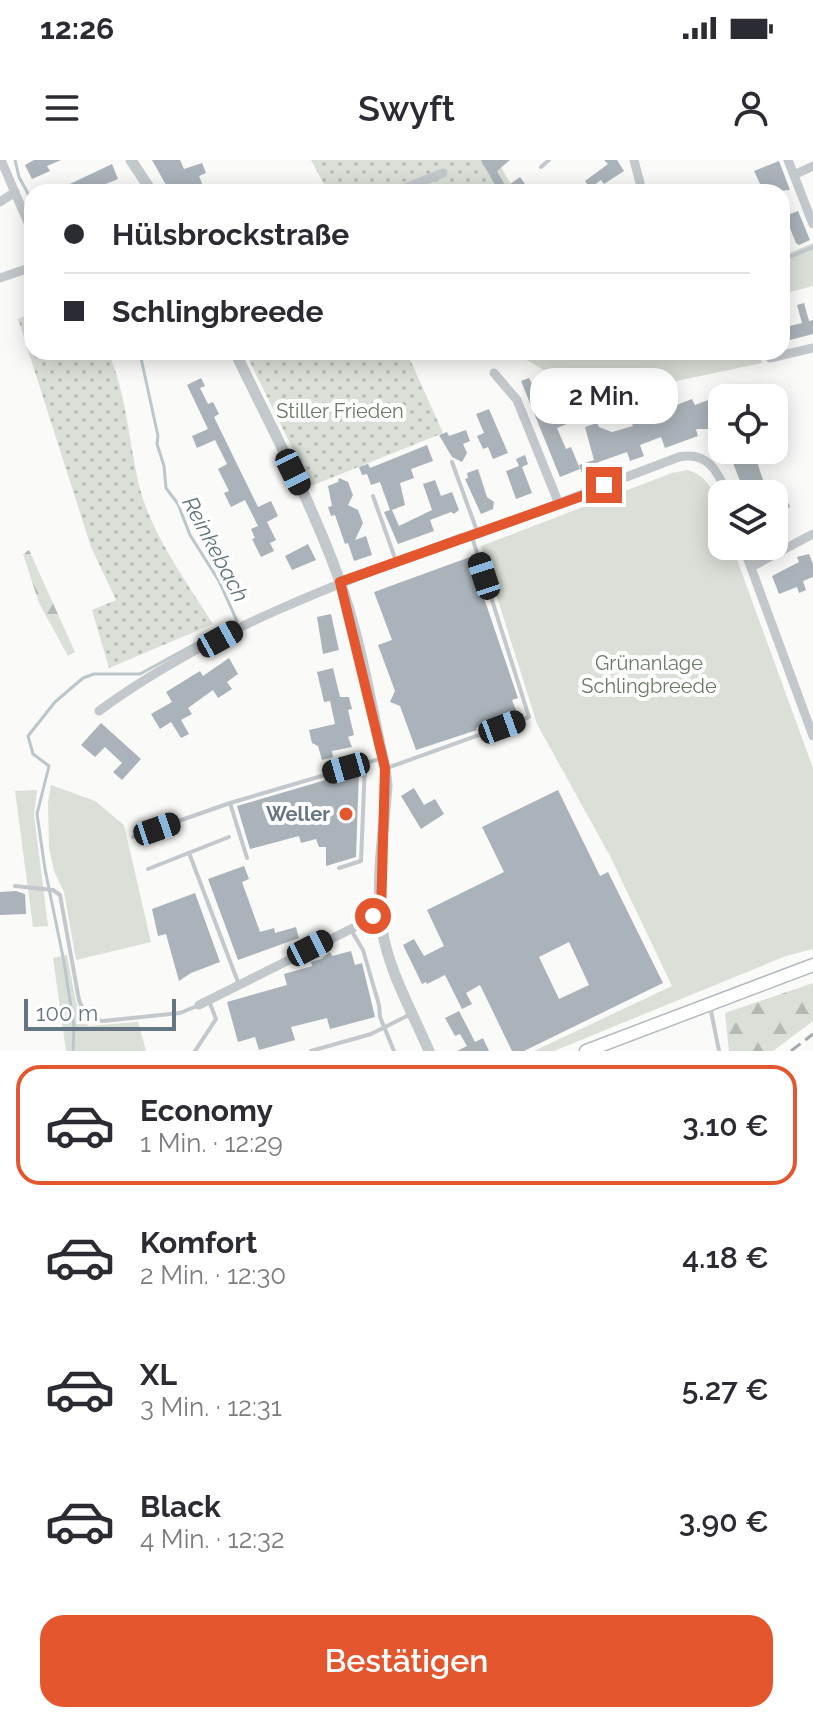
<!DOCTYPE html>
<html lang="de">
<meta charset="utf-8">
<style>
:root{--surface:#fff;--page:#f2f2f3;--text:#2b2b33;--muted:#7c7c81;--line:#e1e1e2;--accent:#e4572e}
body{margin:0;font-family:Raleway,sans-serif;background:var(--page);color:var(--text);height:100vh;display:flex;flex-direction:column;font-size:30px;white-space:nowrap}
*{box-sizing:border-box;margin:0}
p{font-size:26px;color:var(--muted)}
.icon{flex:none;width:44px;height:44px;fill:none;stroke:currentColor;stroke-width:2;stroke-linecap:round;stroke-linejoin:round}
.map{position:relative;height:891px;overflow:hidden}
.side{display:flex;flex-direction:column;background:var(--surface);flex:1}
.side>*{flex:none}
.banner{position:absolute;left:24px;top:24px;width:766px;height:176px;border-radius:24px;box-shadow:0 4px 20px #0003;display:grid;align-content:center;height:176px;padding:0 40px;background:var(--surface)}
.controls{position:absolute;left:708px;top:224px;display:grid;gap:16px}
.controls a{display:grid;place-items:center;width:80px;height:80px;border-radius:16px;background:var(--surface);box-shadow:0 4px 20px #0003;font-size:40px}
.scale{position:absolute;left:24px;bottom:20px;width:152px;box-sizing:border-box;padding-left:8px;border:4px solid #657683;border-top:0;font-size:22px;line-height:28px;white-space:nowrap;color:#657683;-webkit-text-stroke:6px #fff;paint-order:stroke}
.end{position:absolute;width:36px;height:36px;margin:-18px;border:10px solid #e4572e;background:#fff;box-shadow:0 0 0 4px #fff}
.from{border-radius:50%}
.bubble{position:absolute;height:56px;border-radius:24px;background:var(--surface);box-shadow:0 4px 20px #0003;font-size:26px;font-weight:600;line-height:56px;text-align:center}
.car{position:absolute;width:24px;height:48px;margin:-24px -12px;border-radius:10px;box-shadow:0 0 6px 2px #0007;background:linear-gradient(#222 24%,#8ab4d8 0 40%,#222 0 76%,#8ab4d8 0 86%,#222 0)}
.banner b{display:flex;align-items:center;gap:28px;height:76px;font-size:30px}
.banner b+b{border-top:2px solid var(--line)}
.banner i{width:20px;height:20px;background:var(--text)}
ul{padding:14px 0 0;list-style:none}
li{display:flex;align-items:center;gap:24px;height:120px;margin:0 16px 12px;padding:0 24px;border:4px solid transparent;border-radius:24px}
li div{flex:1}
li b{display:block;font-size:30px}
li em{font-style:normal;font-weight:600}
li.on{border-color:var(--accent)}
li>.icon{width:72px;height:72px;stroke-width:1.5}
.cta{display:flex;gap:16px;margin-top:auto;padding:16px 40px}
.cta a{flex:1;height:92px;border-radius:24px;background:var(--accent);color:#fff;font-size:32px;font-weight:600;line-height:92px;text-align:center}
.status{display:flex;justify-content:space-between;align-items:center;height:56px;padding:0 40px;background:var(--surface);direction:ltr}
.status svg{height:22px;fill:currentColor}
header{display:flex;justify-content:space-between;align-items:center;height:104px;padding:0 40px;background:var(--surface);font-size:36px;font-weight:600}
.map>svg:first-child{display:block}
.green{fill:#dadfd7}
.forest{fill:url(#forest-firs)}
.garden{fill:url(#garden-dots)}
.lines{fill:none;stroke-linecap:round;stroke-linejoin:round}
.stream{stroke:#bbc7cb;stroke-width:3}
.building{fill:#aab3b9;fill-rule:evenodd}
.secondary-casing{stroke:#b3babf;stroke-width:15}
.service{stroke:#c3c8cc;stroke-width:4}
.minor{stroke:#c3c8cc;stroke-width:9}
.tertiary{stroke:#c3c8cc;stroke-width:11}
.secondary{stroke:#fff;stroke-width:12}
.rail{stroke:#a2aab0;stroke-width:3;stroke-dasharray:12 6;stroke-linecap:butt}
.route{stroke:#e4572e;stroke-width:10}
.poi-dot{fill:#e4572e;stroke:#fff;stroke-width:3}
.labels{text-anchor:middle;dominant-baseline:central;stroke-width:8;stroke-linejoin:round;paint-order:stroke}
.park-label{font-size:20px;fill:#687a64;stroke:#fff}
.poi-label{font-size:20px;font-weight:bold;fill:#657683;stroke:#fff;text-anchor:end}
.water-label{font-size:22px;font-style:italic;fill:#60757c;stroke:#fff}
</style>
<div class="status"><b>12:26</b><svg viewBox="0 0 49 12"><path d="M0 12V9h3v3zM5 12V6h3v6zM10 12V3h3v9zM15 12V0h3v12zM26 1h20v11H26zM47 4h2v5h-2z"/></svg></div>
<header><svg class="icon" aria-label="menu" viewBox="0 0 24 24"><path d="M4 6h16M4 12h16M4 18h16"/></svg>Swyft<svg class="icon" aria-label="person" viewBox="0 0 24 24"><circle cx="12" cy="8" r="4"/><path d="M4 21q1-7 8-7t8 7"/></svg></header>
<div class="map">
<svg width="813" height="891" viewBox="0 0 813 891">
<defs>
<pattern id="forest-firs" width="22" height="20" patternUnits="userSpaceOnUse" patternTransform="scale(2)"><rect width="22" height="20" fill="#dadfd7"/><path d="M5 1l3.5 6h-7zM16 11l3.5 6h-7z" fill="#b4b9b4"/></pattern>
<pattern id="garden-dots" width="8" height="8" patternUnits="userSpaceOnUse" patternTransform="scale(2)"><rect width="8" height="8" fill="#dadfd7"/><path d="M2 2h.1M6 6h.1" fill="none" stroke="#b4b9b4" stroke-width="1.8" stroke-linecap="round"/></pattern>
</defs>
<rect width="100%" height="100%" fill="#fafaf8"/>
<g class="green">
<polygon points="813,83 813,126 782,134 782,96"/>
<polygon points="514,192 760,192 762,203 591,239"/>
<path d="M688 310C719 319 722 359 722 386H732L813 608V789L786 796 554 891H534L672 826 610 696 537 564 481 386 672 313Z"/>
<polygon points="51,625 95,641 124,665 151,782 76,800 64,732 54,711 49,687 48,642"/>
<polygon points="37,630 34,655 48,766 33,767 15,631"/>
<polygon points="67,795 76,842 88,866 138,862 146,891 66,891 53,798"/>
</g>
<g class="forest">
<polygon points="29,390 75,492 68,496 39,443 23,394"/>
<polygon points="813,823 813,861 773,891 729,891 725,853"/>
</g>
<g class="garden">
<polygon points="311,0 497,0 515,32 328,32"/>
<path d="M32 153V192H108C127 235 129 284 140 329 152 375 188 424 213 464L109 508 92 450 116 440 91 387 18 159Z"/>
<polygon points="245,192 411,192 408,195 443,273 311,326"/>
</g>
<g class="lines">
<g class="stream">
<polyline points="15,0 19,17 32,41"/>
<polyline points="73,891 74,866 64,802 45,709 37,654 49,606 33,594 28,576 55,542 83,518 94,514 140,514 237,461 219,421 190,375 178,344 166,328 164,306 157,284 158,276 141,198 137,192"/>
</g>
</g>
<g class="building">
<polygon points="34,0 61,0 47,6 50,11 32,19 25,5"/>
<polygon points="152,0 180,0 184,9 202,3 206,13 199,16 203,26 188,32 170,32"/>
<polygon points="481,0 510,0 497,11 506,27 520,17 528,28 524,32 499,32"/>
<polygon points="604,0 617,0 624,11 604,24 601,20 590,28 585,21 608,4"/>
<polygon points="779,1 790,30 764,32 754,11"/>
<polygon points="112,4 118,19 101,26 102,29 95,32 53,32"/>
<polygon points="798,51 810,80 799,85 796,83 785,56"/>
<polygon points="804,143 809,161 813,160 813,174 782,182 782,168 802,163 797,145"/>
<polygon points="201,218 205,226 200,228 208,244 213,242 219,254 214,257 258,347 271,341 278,356 267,362 276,380 270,383 274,391 261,397 252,379 255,378 251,369 258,366 245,340 231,347 224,333 229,331 218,309 227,304 215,280 197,288 192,276 208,269 187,225"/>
<polygon points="529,218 532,224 539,220 548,240 539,244 546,261 562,254 567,264 557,268 566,289 571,287 580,309 560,317 521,221"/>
<polygon points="716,237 722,248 722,256 717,258 717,269 696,269 698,276 665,288 661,277 640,285 644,296 630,301 627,292 596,303 599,310 583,316 579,305 594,300 585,267 597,263 599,267 612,272 633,266 632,264 645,260 640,247 649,244 653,254 692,239 695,245"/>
<polygon points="489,249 508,293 493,299 488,287 483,289 477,276 484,273 476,254"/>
<polygon points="466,270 470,281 463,284 467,293 462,302 452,297 439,275 447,272 449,276"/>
<polygon points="427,285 433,301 411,309 414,318 400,323 405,345 392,350 399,366 432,350 423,324 435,320 441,336 452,332 459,350 454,354 451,352 430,360 434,371 398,384 384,352 390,350 380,322 371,325 367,314 362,315 359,307 368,304 370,308"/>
<polygon points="728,290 753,290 766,329 745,334"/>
<polygon points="525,295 528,304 522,307 532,333 516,339 506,311 519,306 516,299"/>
<polygon points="478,309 487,337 494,342 493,349 481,354 465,319 468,318 467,313"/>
<polygon points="339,318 348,322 353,335 348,345 358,350 363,363 355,380 366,376 372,395 354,401 348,383 345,384 335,355 331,356 328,347 332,346 328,326 338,322"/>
<polygon points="787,340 790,347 782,352 787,361 782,363 787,374 774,381 774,349 777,354 780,352 777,346"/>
<polygon points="308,384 316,400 292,410 285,396"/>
<polygon points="809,394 813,404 813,417 803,421 806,430 799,433 797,427 779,434 772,416 799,402 797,397"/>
<polygon points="470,397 518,538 512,540 517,553 476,568 477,570 416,590 400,546 390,542 395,531 378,485 392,480 374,432"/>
<polygon points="331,454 339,490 323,494 317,457"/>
<polygon points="229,498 238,514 227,522 232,529 218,538 213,530 188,548 192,554 181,560 189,574 181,578 171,562 160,569 151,554 172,542 166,532 200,511 203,516"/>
<polygon points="333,508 340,537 349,537 352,549 348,550 354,575 348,577 352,587 332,591 333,597 322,600 318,586 312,583 309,570 335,564 330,541 324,542 317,512"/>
<polygon points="101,563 141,599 122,620 113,612 122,603 105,587 95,597 81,585"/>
<polygon points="359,610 356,697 326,706 326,687 319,687 316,679 301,683 299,676 250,689 237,646 329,619 337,619 337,617"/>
<polygon points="414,628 424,645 435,639 444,654 421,669 401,636"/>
<path d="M558 630 600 716 608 712 663 823 524 891H512L480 825 466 833 472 844 462 849 445 815 427 824 426 822 422 824 403 785 414 779 424 796 444 786 427 750 504 712 482 667ZM569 782 589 825 559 839 539 797Z"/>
<polygon points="244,706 249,719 242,722 260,772 274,768 275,773 296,767 299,778 238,800 208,719"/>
<polygon points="16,731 25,734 26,754 0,755 0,732"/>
<polygon points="195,733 220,802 191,813 179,821 166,774 158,776 152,749"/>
<polygon points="351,791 355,805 362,803 375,857 330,869 327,858 291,867 295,880 259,890 255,877 238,882 227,842 287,825 284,814 312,806 311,802 321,799 330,792 332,796"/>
<polygon points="459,851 475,882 483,878 489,891 457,891 467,886 460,874 455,876 445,858"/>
</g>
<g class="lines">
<g class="secondary-casing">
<polyline id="secondary" points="586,891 813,805"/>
</g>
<g class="service">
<polyline points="541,7 549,0"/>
<polyline points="782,100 813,87"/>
<polyline points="452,302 477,371"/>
<polyline points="373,336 396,401"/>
<polyline points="387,608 529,557 472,377"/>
<polyline points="133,677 230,643"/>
<polyline points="189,693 238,822"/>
<polyline points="247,698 230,643 383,598"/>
<polyline points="339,708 361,701 365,603"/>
<polyline points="148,709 229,677"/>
<path d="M15 726 53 730 60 735 79 840C84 854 88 859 103 861L180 853 197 846"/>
<polyline points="351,770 363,790 379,845 380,857 394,891"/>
<polyline points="710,846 719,891"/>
<polyline points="195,891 216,859 209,841"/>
<polyline points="311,891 371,874 411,854"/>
</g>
<g class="minor">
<polyline points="1,0 32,72"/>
<polyline points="634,0 640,23"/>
<polyline points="788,0 813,64"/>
<polyline points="794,15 813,6"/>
<polyline points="395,32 443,13"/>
<polyline points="0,42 15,32"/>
<polyline points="0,118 32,107"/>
<polyline points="770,198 813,188"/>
<polyline points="494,213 517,240 559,344"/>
<polyline points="743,386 813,576"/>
<polyline points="751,407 813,374"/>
<path d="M99 551C208 471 335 424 461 378L478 374C546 349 612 322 679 297 707 291 718 311 727 334"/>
<polyline points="199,845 381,754"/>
</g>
<g class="tertiary">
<polyline points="131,0 152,32"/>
<path d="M235 192C271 267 311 341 339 419 361 480 371 545 385 608L387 625C384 671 375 722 382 769 389 812 412 851 429 891"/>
</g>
<use href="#secondary" class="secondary"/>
<polyline class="rail" points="791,891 813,874"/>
</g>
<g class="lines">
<polyline class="route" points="373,756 381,754 385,608 340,422 585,335 604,325"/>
</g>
<circle class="poi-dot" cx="346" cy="654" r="8"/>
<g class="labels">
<g class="park-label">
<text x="340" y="251">Stiller Frieden</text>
<text x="649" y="503">Grünanlage<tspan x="649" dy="23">Schlingbreede</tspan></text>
</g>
<g class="poi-label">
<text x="330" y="654">Weller</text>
</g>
<g class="water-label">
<text transform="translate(216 389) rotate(62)">Reinkebach</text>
</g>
</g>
</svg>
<div class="controls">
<a><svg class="icon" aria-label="locate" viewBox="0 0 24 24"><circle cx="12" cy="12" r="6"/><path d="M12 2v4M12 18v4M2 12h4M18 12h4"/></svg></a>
<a><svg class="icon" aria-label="layers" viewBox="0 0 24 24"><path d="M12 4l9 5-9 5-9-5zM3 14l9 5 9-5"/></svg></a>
</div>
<div class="scale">100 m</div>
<i class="end from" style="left:373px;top:756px"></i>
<i class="end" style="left:604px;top:325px"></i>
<div class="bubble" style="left:530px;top:208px;width:148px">2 Min.</div>
<i class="car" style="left:293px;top:312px;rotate:154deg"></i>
<i class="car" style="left:484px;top:416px;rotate:342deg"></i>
<i class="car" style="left:220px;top:479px;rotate:61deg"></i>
<i class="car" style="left:502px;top:567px;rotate:70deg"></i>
<i class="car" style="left:346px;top:608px;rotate:254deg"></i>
<i class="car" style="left:157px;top:669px;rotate:71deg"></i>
<i class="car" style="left:310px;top:788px;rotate:63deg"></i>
<div class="banner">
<b><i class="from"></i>Hülsbrockstraße</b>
<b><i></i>Schlingbreede</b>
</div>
</div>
<section class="side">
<ul>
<li class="on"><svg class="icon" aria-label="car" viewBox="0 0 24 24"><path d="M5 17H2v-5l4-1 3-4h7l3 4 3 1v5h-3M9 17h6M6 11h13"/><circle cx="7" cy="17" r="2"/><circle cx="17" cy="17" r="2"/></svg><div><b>Economy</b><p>1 Min. · 12:29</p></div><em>3.10 €</em></li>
<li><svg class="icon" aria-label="car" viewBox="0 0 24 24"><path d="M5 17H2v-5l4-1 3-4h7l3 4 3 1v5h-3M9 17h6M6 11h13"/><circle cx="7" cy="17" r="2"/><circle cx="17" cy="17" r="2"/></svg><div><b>Komfort</b><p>2 Min. · 12:30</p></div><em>4.18 €</em></li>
<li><svg class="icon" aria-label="car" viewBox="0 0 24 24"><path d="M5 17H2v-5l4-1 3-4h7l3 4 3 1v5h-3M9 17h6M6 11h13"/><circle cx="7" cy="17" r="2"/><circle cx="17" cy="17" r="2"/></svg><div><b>XL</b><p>3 Min. · 12:31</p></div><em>5.27 €</em></li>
<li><svg class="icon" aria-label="car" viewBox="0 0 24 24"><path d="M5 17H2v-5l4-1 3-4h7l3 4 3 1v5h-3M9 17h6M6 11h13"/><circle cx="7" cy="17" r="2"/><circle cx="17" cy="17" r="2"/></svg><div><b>Black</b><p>4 Min. · 12:32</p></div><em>3.90 €</em></li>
</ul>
<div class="cta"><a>Bestätigen</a></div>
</section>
